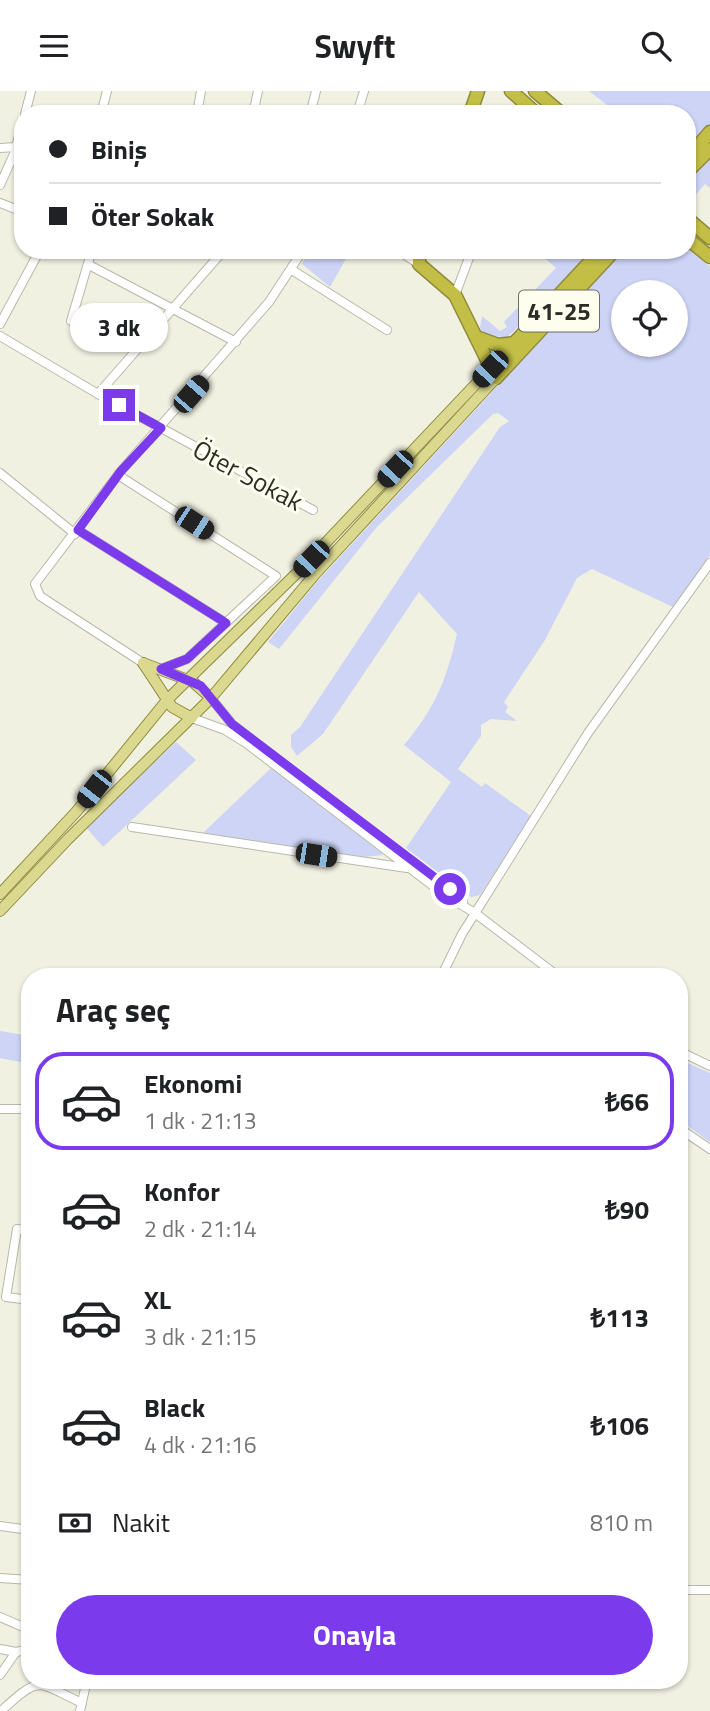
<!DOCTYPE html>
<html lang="tr">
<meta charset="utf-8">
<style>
:root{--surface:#fff;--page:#f2f2f2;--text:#202124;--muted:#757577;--line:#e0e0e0;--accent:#7c3aed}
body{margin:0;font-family:"Titillium Web",sans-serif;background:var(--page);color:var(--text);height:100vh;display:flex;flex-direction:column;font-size:26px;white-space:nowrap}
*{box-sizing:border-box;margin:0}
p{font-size:23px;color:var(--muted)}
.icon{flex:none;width:38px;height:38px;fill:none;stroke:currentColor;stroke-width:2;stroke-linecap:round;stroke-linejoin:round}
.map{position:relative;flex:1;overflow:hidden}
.panel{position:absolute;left:21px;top:877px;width:667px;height:721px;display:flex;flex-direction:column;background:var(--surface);border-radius:28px;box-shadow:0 2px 5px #0004}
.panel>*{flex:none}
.banner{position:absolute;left:14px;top:14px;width:682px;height:154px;border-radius:28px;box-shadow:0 2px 5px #0004;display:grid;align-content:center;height:154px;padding:0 35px;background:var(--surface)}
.fabs{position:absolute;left:611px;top:189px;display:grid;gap:14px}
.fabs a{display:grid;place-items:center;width:77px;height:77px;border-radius:50%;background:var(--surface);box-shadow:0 2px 5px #0004;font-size:35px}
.end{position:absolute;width:32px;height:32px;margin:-16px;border:9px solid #7c3aed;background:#fff;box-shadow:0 0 0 4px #fff}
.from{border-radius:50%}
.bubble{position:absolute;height:49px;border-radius:24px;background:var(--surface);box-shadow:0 2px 5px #0004;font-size:23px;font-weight:700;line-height:49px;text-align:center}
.car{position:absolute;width:21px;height:42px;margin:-21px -10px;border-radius:9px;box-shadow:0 0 5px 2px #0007;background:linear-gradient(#222 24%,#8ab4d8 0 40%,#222 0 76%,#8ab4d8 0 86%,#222 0)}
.banner b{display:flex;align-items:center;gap:24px;height:66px;font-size:26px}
.banner b+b{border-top:2px solid var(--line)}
.banner i{width:18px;height:18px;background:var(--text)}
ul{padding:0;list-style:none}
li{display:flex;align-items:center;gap:21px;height:98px;margin:0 14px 10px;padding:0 21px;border:4px solid transparent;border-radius:28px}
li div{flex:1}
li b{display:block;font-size:26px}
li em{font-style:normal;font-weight:700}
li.on{border-color:var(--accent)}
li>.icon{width:63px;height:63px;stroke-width:1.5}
h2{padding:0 35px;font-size:32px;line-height:84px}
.pay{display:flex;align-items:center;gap:18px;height:77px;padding:0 35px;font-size:26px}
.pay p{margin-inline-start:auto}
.primary-button{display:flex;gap:14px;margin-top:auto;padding:14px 35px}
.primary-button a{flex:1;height:80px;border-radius:42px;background:var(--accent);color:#fff;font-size:28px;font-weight:700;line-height:80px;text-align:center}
header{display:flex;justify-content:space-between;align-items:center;height:91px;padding:0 35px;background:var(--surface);font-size:32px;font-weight:700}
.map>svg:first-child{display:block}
.green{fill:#cdd4f6;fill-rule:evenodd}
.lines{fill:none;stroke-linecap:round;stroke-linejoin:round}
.minor-casing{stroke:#b8b8aa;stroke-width:10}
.major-casing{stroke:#8e8b3c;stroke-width:12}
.highway-casing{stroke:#8e8b3c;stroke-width:15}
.minor{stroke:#fff;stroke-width:8}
.major{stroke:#dbd890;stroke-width:10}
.highway{stroke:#c3be46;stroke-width:12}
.route{stroke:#7c3aed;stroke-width:9}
.labels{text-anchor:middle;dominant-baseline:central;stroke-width:6;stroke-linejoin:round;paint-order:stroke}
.shield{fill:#fefeef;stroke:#6c6c64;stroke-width:2}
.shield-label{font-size:24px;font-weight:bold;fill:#2d2d28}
.street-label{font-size:26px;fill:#2d2d28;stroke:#fefeef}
</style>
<header><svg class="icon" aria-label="menu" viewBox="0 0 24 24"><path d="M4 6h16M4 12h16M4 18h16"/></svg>Swyft<svg class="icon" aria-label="search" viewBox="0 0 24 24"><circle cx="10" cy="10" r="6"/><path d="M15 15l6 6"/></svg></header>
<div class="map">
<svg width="710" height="1620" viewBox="0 0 710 1620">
<rect width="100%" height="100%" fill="#f1f1e2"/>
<g class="green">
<polygon points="589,0 710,0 710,35 688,59 688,23 630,23 626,18 616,21"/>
<polygon points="710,65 710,97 705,93 693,107 688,107 688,87"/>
<path d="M688 157 710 176V464L673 516 592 478 577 487 545 549 504 611 508 616 505 621 517 630 491 628 481 634V645L458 678 482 696 485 692 531 725 480 804 471 806 406 757 451 691 404 654C435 617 446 590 457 543L419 501 323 643 297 665 291 656V644L300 636 500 336 509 330 498 322 493 323 376 437 279 558 268 551 316 492 623 159ZM623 201H676V254H623Z"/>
<polygon points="309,159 351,159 330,196 302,173"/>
<polygon points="536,159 594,159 507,247 483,243 480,237 482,225 500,240 507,236 504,231 556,177"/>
<polygon points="176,651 196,669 103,756 86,736"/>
<polygon points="271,677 382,762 383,764 364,766 203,742"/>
<polygon points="0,940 30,945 30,973 0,967"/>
<polygon points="679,968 710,982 710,1051 679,1029"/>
</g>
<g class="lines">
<g class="minor-casing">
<g id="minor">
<polyline points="25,23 31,0"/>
<polyline points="101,23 107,0"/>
<polyline points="197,23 201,0"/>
<polyline points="253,23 258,0"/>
<polyline points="310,23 316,0"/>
<polyline points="357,23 364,0"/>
<polyline points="0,57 16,56"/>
<polyline points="0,94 14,63 23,31"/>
<polyline points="0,112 23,121"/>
<polyline points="397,159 419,173"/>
<polyline points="89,174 236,251"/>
<polyline points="292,179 387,239"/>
<polyline points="455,204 472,159"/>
<polyline points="71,230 92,159"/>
<polyline points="0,233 40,159"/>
<polyline points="0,245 98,303 313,419"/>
<polyline points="98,303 224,159"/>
<polyline points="0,382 75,443"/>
<polyline points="118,384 276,485 187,568 161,578"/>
<polyline points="78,439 226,532"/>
<polyline points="143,572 40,505 35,493 121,380 269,211 303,159"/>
<polyline points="211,607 232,633 463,811"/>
<polyline points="192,627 225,639 246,652 445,804 475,822 559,886"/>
<polyline points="132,736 407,777"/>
<polyline points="441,886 462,843 588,642 710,472"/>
<polyline points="679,960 710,975"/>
<polyline points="0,1018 30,1018"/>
<polyline points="679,1037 710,1058"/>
<polyline points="30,1140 17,1138 6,1206 30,1209"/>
<polyline points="0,1435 30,1439"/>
<polyline points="0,1487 30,1489"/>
<polyline points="679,1499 710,1499"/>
<polyline points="0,1526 30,1539"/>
<polyline points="0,1558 16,1561"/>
<polyline points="0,1584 16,1561 30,1558"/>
<path d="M1 1620C41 1584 35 1590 82 1612"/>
<polyline points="80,1620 87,1589"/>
</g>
</g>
<g class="major-casing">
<g id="major">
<polyline points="143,572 193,591 211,607"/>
<polyline points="143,572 172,616 192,627"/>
<polyline points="0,803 76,721 168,608 301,478 490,278"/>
<polyline points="0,820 68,748 211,607 316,482 496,287"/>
</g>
</g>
<g class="highway-casing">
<g id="highway">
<polyline points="511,0 537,23"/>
<polyline points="535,0 562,23"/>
<polyline points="470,23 478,0"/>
<polyline points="688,67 710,41"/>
<polyline points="688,80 710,58"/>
<polyline points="688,128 710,147"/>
<polyline points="688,148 710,166"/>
<polyline points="419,159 419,173 455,204 496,287 615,159"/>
<polyline points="476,246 498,254 516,252"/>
<polyline points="490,278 601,159"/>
</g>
</g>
<use href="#minor" class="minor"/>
<use href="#major" class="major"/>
<use href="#highway" class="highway"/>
</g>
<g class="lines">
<polyline class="route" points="119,314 161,337 121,380 78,439 226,532 187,568 161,578 201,595 232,633 450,798"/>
</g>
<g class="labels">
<rect class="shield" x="519" y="199.5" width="80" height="41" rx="5"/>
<g class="shield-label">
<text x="559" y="220">41-25</text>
</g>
<g class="street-label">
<text transform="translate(248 384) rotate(28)">Öter Sokak</text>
</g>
</g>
</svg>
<div class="fabs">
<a><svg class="icon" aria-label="locate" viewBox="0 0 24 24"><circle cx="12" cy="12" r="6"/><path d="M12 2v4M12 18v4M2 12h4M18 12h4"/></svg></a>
</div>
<i class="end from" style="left:450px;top:798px"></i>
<i class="end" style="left:119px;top:314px"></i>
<div class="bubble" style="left:70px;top:212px;width:98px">3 dk</div>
<i class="car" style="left:490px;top:278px;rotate:223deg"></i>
<i class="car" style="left:191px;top:303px;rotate:41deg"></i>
<i class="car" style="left:395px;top:378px;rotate:223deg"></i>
<i class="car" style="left:194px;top:432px;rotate:123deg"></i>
<i class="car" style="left:311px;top:468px;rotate:224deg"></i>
<i class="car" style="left:94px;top:698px;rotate:218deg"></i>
<i class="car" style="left:316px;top:764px;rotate:99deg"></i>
<div class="banner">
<b><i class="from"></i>Biniş</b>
<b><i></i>Öter Sokak</b>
</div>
<section class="panel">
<h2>Araç seç</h2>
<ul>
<li class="on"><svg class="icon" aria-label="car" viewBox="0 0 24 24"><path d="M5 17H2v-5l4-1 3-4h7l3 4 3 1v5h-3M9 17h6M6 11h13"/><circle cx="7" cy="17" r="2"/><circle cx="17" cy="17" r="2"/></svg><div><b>Ekonomi</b><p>1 dk · 21:13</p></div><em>₺66</em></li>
<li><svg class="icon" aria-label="car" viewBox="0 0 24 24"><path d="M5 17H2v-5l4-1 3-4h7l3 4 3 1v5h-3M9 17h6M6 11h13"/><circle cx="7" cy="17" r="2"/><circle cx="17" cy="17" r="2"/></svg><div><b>Konfor</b><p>2 dk · 21:14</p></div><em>₺90</em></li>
<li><svg class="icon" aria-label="car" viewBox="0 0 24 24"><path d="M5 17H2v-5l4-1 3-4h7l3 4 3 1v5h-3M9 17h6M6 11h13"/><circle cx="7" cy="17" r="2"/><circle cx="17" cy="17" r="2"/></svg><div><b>XL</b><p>3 dk · 21:15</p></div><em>₺113</em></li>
<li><svg class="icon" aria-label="car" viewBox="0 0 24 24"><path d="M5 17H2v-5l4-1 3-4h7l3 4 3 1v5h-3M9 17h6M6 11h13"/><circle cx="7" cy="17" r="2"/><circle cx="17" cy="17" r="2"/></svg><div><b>Black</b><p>4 dk · 21:16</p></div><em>₺106</em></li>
</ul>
<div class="pay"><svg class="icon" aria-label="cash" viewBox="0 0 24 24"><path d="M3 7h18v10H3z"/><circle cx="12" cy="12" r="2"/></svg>Nakit<p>810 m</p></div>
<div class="primary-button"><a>Onayla</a></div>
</section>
</div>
